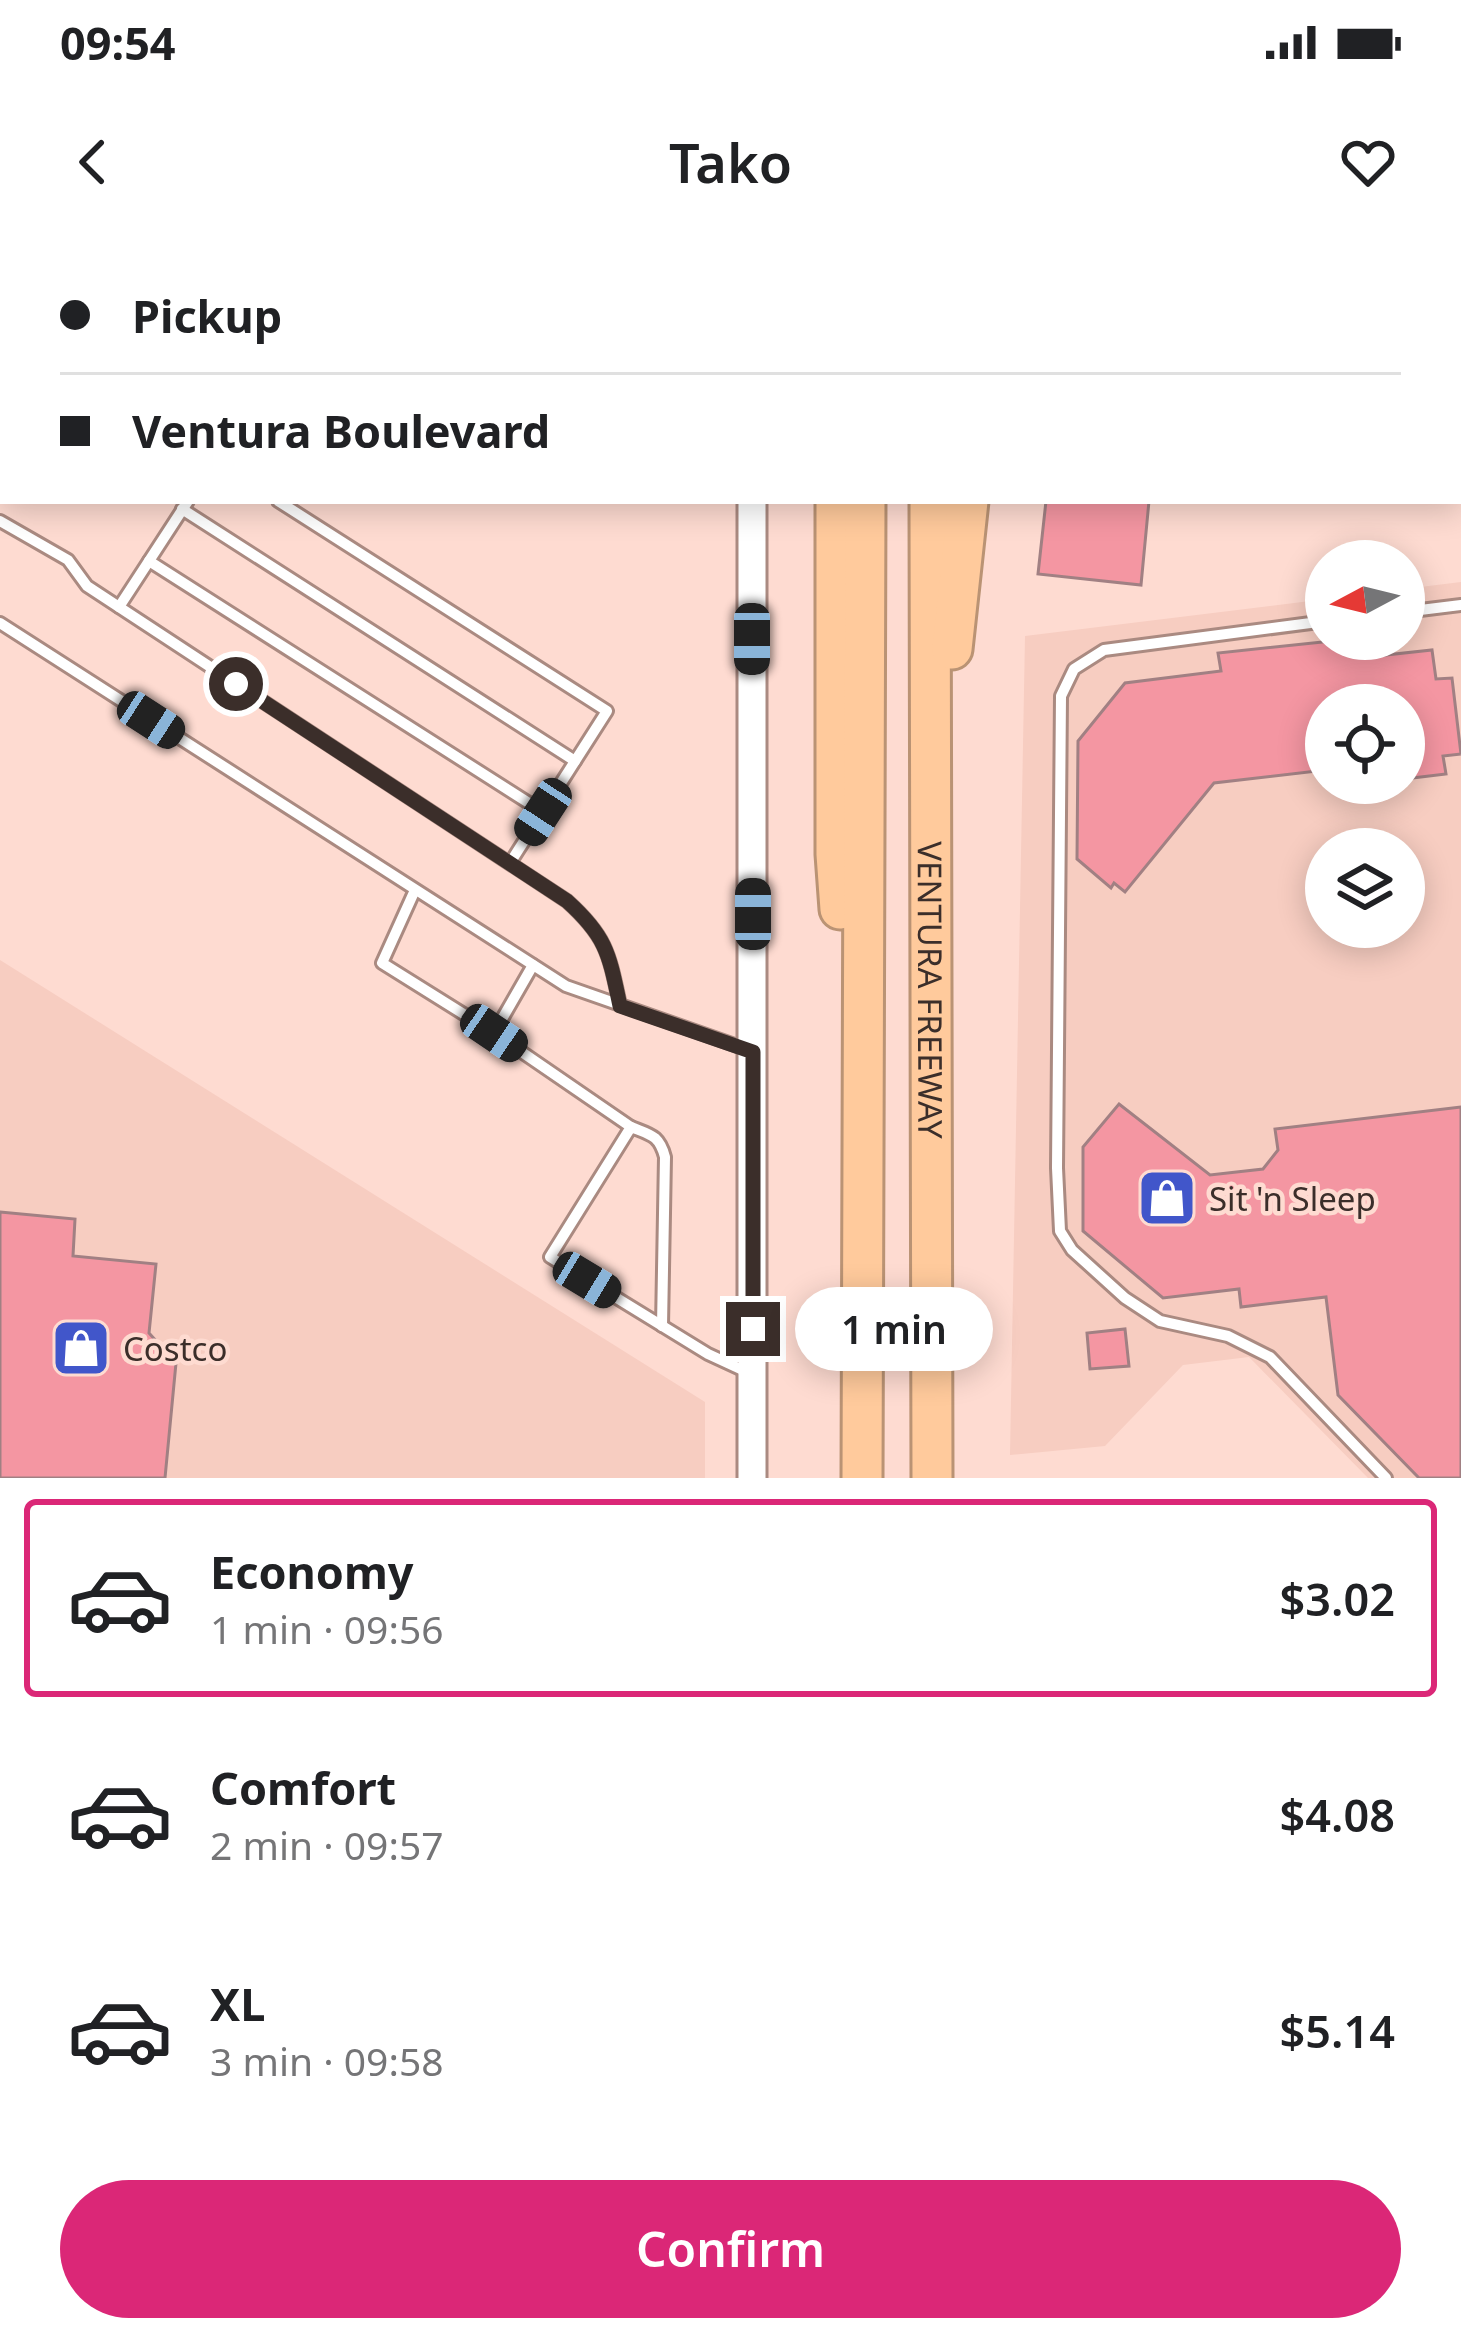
<!DOCTYPE html>
<meta charset="utf-8">
<style>
:root{--surface:#fff;--page:#f6f6f6;--text:#202124;--muted:#757577;--line:#e0e0e0;--accent:#db2777}
body{margin:0;font-family:"Noto Sans",sans-serif;background:var(--page);color:var(--text);height:100vh;display:flex;flex-direction:column;font-size:45px;white-space:nowrap}
*{box-sizing:border-box;margin:0}
p{font-size:39px;color:var(--muted)}
.icon{flex:none;width:66px;height:66px;fill:none;stroke:currentColor;stroke-width:2;stroke-linecap:round;stroke-linejoin:round}
.map{position:relative;height:1238px;overflow:hidden}
.details{display:flex;flex-direction:column;background:var(--surface);flex:1}
.details>*{flex:none}
.banner{position:absolute;left:0px;top:0px;width:1461px;height:264px;box-shadow:0 6px 30px #0003;display:grid;align-content:center;height:264px;padding:0 60px;background:var(--surface)}
.needle{width:78px;rotate:263deg}
.tools{position:absolute;left:1305px;top:300px;display:grid;gap:24px}
.tools a{display:grid;place-items:center;width:120px;height:120px;border-radius:50%;background:var(--surface);box-shadow:0 6px 30px #0003;font-size:60px}
.end{position:absolute;width:54px;height:54px;margin:-27px;border:15px solid #3b2e2a;background:#fff;box-shadow:0 0 0 6px #fff}
.from{border-radius:50%}
.bubble{position:absolute;height:84px;border-radius:42px;background:var(--surface);box-shadow:0 6px 30px #0003;font-size:39px;font-weight:600;line-height:84px;text-align:center}
.car{position:absolute;width:36px;height:72px;margin:-36px -18px;border-radius:15px;box-shadow:0 0 9px 3px #0007;background:linear-gradient(#222 24%,#8ab4d8 0 40%,#222 0 76%,#8ab4d8 0 86%,#222 0)}
.banner b{display:flex;align-items:center;gap:42px;height:114px;font-size:45px}
.banner b+b{border-top:3px solid var(--line)}
.banner i{width:30px;height:30px;background:var(--text)}
ul{padding:21px 0 0;list-style:none}
li{display:flex;align-items:center;gap:36px;height:198px;margin:0 24px 18px;padding:0 36px;border:6px solid transparent;border-radius:12px}
li div{flex:1}
li b{display:block;font-size:45px}
li em{font-style:normal;font-weight:600}
li.current{border-color:var(--accent)}
li>.icon{width:108px;height:108px;stroke-width:1.5}
.button{display:flex;gap:24px;margin-top:auto;padding:24px 60px}
.button a{flex:1;height:138px;border-radius:72px;background:var(--accent);color:#fff;font-size:48px;font-weight:600;line-height:138px;text-align:center}
.status{display:flex;justify-content:space-between;align-items:center;height:84px;padding:0 60px;background:var(--surface);direction:ltr}
.status svg{height:33px;fill:currentColor}
header{display:flex;justify-content:space-between;align-items:center;height:156px;padding:0 60px;background:var(--surface);font-size:54px;font-weight:600}
.map>svg:first-child{display:block}
.built{fill:#f7cdc1;fill-rule:evenodd}
.building{fill:#f496a2;stroke:#a18083;stroke-width:3}
.lines{fill:none;stroke-linecap:round;stroke-linejoin:round}
.service-casing{stroke:#aa8a81;stroke-width:16}
.minor-casing{stroke:#aa8a81;stroke-width:27}
.tertiary-casing{stroke:#aa8a81;stroke-width:33}
.motorway-casing{stroke:#ba9374;stroke-width:45}
.service{stroke:#fff;stroke-width:10}
.minor{stroke:#fff;stroke-width:21}
.tertiary{stroke:#fff;stroke-width:27}
.motorway{stroke:#ffca9c;stroke-width:39}
.route{stroke:#3b2e2a;stroke-width:15}
.labels{text-anchor:middle;dominant-baseline:central;stroke-width:9;stroke-linejoin:round;paint-order:stroke}
.street-label{font-size:33px;fill:#3b2e2a;stroke:#fedbd1}
.poi-label{font-size:33px;fill:#3b2e2a;stroke:#fedbd1;text-anchor:start}
</style>
<div class="status"><b>09:54</b><svg viewBox="0 0 49 12"><path d="M0 12V9h3v3zM5 12V6h3v6zM10 12V3h3v9zM15 12V0h3v12zM26 1h20v11H26zM47 4h2v5h-2z"/></svg></div>
<header><svg class="icon" aria-label="back" viewBox="0 0 24 24"><path d="M15 5l-7 7 7 7"/></svg>Tako<svg class="icon" aria-label="heart" viewBox="0 0 24 24"><path d="M12 20l-8-8c-3-5 5-10 8-4 3-6 11-1 8 4z"/></svg></header>
<div class="map">
<svg width="1461" height="1238" viewBox="0 0 1461 1238">
<rect width="100%" height="100%" fill="#fedbd1"/>
<g class="built">
<path d="M1461 342V1238H1368L1249 1117 1183 1125 1105 1206 1010 1215 1025 396 1326 359V399H1404V349ZM1326 465H1404V543H1326ZM1326 609H1404V687H1326Z"/>
<polygon points="0,720 705,1162 705,1238 0,1238"/>
</g>
<g class="building">
<polygon points="1046,261 1149,261 1141,345 1038,334"/>
<polygon points="1351,399 1365,399 1367,417 1432,410 1436,439 1452,438 1461,514 1443,516 1446,534 1404,539 1404,465 1326,465 1326,530 1214,543 1125,652 1114,643 1111,648 1077,619 1078,501 1125,443 1221,431 1218,413"/>
<polygon points="1119,864 1210,935 1263,929 1278,910 1275,889 1461,867 1461,1238 1419,1238 1338,1155 1326,1057 1241,1067 1239,1049 1163,1058 1083,991 1083,907"/>
<polygon points="0,972 75,979 73,1016 156,1024 149,1093 176,1123 165,1238 0,1238"/>
<polygon points="1125,1089 1129,1126 1090,1129 1087,1093"/>
</g>
<g class="lines">
<g class="service-casing">
<g id="service">
<polyline points="68,0 71,3"/>
<polyline points="226,0 226,3"/>
<polyline points="577,3 578,0"/>
<polyline points="0,84 3,86"/>
<polyline points="278,261 607,471 510,623"/>
<polyline points="182,269 575,521"/>
<path d="M0 281 68 320 87 346 567 661C607 697 609 714 620 765"/>
<polyline points="149,321 543,572"/>
<polyline points="119,367 188,261"/>
<polyline points="1404,372 1461,365"/>
<polyline points="1326,381 1104,410 1074,429 1061,456 1057,928 1060,991 1072,1010 1125,1058 1160,1081 1228,1096 1270,1117 1386,1238"/>
<polyline points="0,383 566,746 749,810"/>
<polyline points="415,650 382,723 494,793"/>
<polyline points="533,725 494,793 631,887 550,1017 708,1114 747,1132"/>
<path d="M631 887C651 895 659 895 665 917L662 1086"/>
</g>
</g>
<g class="minor-casing">
<g id="minor">
<polyline points="1439,0 1439,3"/>
<polyline points="1458,181 1461,208"/>
</g>
</g>
<g class="tertiary-casing">
<g id="tertiary">
<polyline points="751,0 751,3"/>
<polyline points="752,261 752,1238"/>
</g>
</g>
<g class="motorway-casing">
<g id="motorway">
<polyline points="797,0 797,3"/>
<polyline points="835,0 835,3"/>
<polyline points="929,0 929,3"/>
<polyline points="865,3 865,0"/>
<polyline points="996,3 997,0"/>
<polyline points="836,261 836,614 840,669"/>
<path id="s1" d="M930 261 932 1238"/>
<polyline points="952,409 968,261"/>
<polyline points="862,1238 865,261"/>
</g>
</g>
<use href="#service" class="service"/>
<use href="#minor" class="minor"/>
<use href="#tertiary" class="tertiary"/>
<use href="#motorway" class="motorway"/>
</g>
<g class="lines">
<path class="route" d="M236 444 567 661C607 697 609 714 620 766L753 812V1089"/>
</g>
<defs>
<g id="shop-square" transform="scale(3)"><rect x="-9" y="-9" width="18" height="18" rx="4" fill="#4156ca" stroke="#fedbd1"/><path d="M-5-2.5h2.3a2.7 3.5 0 0 1 5.4 0H5L5.5 6h-11ZM-1.5-2.5h3a1.5 2.3 0 0 0-3 0Z" fill="#fff"/></g>
</defs>
<g fill-rule="evenodd">
<use href="#shop-square" x="1167" y="958"/>
<use href="#shop-square" x="81" y="1108"/>
</g>
<g class="labels">
<g class="street-label">
<text stroke="none"><textPath href="#s1" startOffset="489">VENTURA FREEWAY</textPath></text>
</g>
<g class="poi-label">
<text x="1209" y="958">Sit 'n Sleep</text>
<text x="123" y="1108">Costco</text>
</g>
</g>
</svg>
<div class="tools">
<a><svg class="needle" viewBox="-14 -14 28 28"><path d="M0-13l5 13h-10z" fill="#e53935"/><path d="M0 13l5-13h-10z" fill="#757577"/></svg></a>
<a><svg class="icon" aria-label="locate" viewBox="0 0 24 24"><circle cx="12" cy="12" r="6"/><path d="M12 2v4M12 18v4M2 12h4M18 12h4"/></svg></a>
<a><svg class="icon" aria-label="layers" viewBox="0 0 24 24"><path d="M12 4l9 5-9 5-9-5zM3 14l9 5 9-5"/></svg></a>
</div>
<i class="end from" style="left:236px;top:444px"></i>
<i class="end" style="left:753px;top:1089px"></i>
<div class="bubble" style="left:795px;top:1047px;width:198px">1 min</div>
<i class="car" style="left:752px;top:399px;rotate:180deg"></i>
<i class="car" style="left:151px;top:480px;rotate:123deg"></i>
<i class="car" style="left:543px;top:572px;rotate:213deg"></i>
<i class="car" style="left:753px;top:674px;rotate:0deg"></i>
<i class="car" style="left:494px;top:793px;rotate:124deg"></i>
<i class="car" style="left:587px;top:1040px;rotate:121deg"></i>
<div class="banner">
<b><i class="from"></i>Pickup</b>
<b><i></i>Ventura Boulevard</b>
</div>
</div>
<section class="details">
<ul>
<li class="current"><svg class="icon" aria-label="car" viewBox="0 0 24 24"><path d="M5 17H2v-5l4-1 3-4h7l3 4 3 1v5h-3M9 17h6M6 11h13"/><circle cx="7" cy="17" r="2"/><circle cx="17" cy="17" r="2"/></svg><div><b>Economy</b><p>1 min · 09:56</p></div><em>$3.02</em></li>
<li><svg class="icon" aria-label="car" viewBox="0 0 24 24"><path d="M5 17H2v-5l4-1 3-4h7l3 4 3 1v5h-3M9 17h6M6 11h13"/><circle cx="7" cy="17" r="2"/><circle cx="17" cy="17" r="2"/></svg><div><b>Comfort</b><p>2 min · 09:57</p></div><em>$4.08</em></li>
<li><svg class="icon" aria-label="car" viewBox="0 0 24 24"><path d="M5 17H2v-5l4-1 3-4h7l3 4 3 1v5h-3M9 17h6M6 11h13"/><circle cx="7" cy="17" r="2"/><circle cx="17" cy="17" r="2"/></svg><div><b>XL</b><p>3 min · 09:58</p></div><em>$5.14</em></li>
</ul>
<div class="button"><a>Confirm</a></div>
</section>
